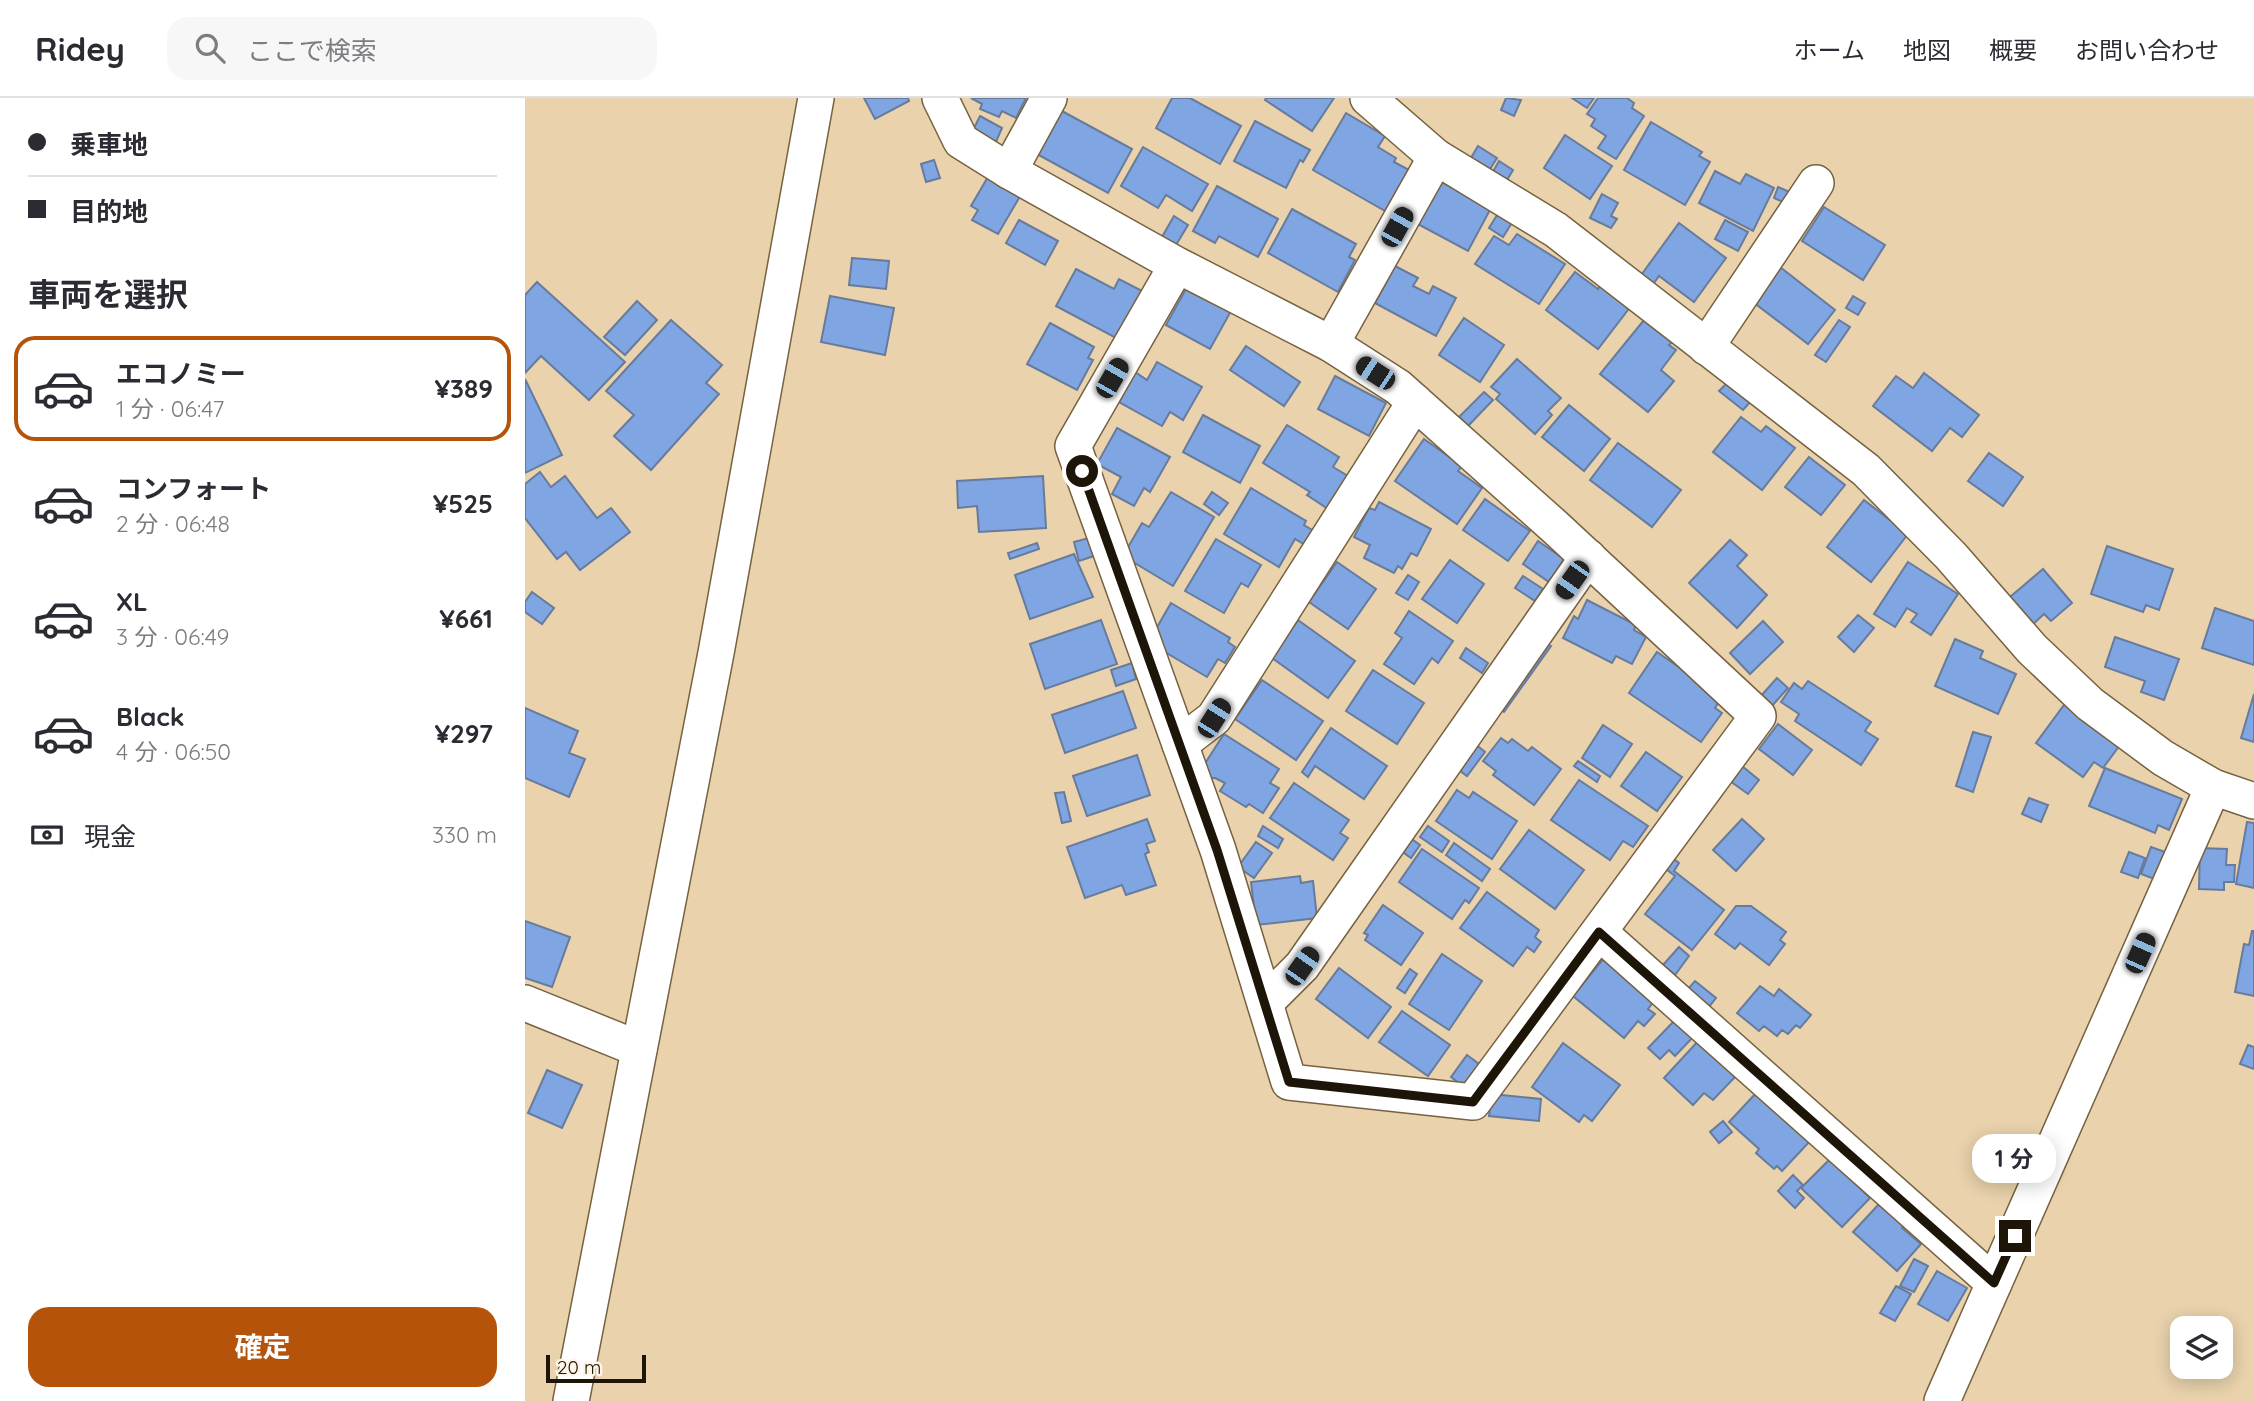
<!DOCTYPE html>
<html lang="ja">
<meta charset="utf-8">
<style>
:root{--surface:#fff;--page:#f7f7f7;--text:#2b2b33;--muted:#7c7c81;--line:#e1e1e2;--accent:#b45309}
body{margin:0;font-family:Quicksand,"Noto Sans JP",sans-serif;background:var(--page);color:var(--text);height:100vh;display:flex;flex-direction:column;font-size:26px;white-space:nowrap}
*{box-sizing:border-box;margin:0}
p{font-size:23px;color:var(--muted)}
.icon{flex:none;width:38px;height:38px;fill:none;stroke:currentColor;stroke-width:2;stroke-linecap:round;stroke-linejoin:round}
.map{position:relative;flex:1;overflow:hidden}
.side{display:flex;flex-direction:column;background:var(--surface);width:525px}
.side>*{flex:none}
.banner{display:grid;align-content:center;height:154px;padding:0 28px;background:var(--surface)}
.controls{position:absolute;left:1645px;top:1218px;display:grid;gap:14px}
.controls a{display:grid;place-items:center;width:63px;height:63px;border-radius:14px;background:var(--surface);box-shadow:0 4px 18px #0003;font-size:35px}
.scale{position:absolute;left:21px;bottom:18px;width:100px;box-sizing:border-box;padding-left:7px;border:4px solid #1d1507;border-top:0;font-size:19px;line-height:24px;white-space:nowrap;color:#1d1507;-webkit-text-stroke:5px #fef5e6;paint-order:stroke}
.end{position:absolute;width:32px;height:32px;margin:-16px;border:9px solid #1d1507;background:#fff;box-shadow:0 0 0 4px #fff}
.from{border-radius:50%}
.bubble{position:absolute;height:49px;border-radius:21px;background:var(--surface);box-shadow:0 4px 18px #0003;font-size:23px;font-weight:700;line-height:49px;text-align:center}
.car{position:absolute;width:21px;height:42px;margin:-21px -10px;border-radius:9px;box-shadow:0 0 5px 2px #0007;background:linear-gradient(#222 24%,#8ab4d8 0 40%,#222 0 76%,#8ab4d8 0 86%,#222 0)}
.banner b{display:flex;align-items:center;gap:24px;height:66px;font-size:26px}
.banner b+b{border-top:2px solid var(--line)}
.banner i{width:18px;height:18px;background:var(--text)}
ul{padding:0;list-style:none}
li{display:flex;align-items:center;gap:21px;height:105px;margin:0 14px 10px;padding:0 14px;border:4px solid transparent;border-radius:21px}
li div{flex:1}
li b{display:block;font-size:26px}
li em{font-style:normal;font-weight:700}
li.selected{border-color:var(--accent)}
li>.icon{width:63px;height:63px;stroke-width:1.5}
h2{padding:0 28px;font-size:32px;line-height:84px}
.pay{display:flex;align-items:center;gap:18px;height:77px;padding:0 28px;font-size:26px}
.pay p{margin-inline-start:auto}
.action{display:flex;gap:14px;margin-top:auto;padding:14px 28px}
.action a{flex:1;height:80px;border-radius:21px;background:var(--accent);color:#fff;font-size:28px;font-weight:700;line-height:80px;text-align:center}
header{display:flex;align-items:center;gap:42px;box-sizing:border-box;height:98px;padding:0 35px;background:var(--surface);border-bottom:2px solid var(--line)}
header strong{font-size:33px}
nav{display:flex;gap:38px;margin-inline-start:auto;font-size:24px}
.search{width:490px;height:63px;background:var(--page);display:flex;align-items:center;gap:18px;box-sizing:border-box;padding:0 24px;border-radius:21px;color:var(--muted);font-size:26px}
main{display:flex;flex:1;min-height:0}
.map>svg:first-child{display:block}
.building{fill:#7fa5e3;stroke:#677b9c;stroke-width:2}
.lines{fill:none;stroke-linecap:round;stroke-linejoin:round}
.minor-casing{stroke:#776240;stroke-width:38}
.minor{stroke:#fff;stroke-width:35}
.route{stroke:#1d1507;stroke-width:9}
</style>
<header>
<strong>Ridey</strong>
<div class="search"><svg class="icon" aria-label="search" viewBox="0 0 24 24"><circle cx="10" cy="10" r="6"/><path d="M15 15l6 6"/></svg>ここで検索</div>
<nav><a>ホーム</a><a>地図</a><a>概要</a><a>お問い合わせ</a></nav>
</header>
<main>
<section class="side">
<div class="banner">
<b><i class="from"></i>乗車地</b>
<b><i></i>目的地</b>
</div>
<h2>車両を選択</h2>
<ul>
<li class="selected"><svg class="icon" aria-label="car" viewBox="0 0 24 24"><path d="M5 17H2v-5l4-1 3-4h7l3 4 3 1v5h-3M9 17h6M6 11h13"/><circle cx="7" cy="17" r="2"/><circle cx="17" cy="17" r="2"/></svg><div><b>エコノミー</b><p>1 分 · 06:47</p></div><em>¥389</em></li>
<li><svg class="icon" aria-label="car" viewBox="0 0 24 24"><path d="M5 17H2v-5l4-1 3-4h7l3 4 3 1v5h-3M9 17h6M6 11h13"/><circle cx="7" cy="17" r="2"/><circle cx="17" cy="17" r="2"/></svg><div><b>コンフォート</b><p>2 分 · 06:48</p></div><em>¥525</em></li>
<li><svg class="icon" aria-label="car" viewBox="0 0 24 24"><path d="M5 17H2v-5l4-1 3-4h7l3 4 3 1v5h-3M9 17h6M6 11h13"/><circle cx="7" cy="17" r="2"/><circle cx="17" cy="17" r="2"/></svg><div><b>XL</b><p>3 分 · 06:49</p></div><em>¥661</em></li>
<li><svg class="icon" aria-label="car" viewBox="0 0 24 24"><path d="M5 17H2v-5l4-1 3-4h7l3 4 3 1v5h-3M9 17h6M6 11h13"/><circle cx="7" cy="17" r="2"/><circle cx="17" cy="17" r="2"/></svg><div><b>Black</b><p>4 分 · 06:50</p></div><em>¥297</em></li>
</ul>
<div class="pay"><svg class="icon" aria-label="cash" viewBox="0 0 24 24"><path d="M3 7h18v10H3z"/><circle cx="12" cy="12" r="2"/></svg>現金<p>330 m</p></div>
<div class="action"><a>確定</a></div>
</section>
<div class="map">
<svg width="1729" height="1303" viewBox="0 0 1729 1303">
<rect width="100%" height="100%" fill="#e9d2ac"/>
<g class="building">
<polygon points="339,0 383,0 384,3 350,21"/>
<polygon points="446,0 501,0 491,20 477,13 474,19 455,11 457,6"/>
<polygon points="647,0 665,0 716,28 695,66 631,30"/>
<polygon points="741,0 809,0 787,33 740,2"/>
<polygon points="981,0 996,2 989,18 976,12"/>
<polygon points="1047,0 1069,0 1062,10"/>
<polygon points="1073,0 1102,0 1109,5 1107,10 1119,18 1091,61 1073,50 1081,38 1066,28 1070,21 1062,16"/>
<polygon points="535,12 607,51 583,95 512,56"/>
<polygon points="821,15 860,38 853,49 871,60 869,64 884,72 860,113 788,72"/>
<polygon points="455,18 477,30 470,46 447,34"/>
<polygon points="730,23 785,52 778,64 775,62 761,90 709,63"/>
<polygon points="1126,24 1177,54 1174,58 1185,64 1160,107 1099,72"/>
<polygon points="1040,37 1087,68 1065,101 1019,70"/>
<polygon points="953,48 972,60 962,76 943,65"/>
<polygon points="618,49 683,86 667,113 641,97 633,110 596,88"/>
<polygon points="409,62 415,80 401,84 396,66"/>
<polygon points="974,63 988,72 979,87 965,79"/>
<polygon points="1190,73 1215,86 1221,76 1249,90 1228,133 1174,105"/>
<polygon points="464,77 497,95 473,136 447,122 453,112 446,108"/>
<polygon points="915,83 966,110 943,153 891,125"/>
<polygon points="692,88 753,121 733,159 694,138 690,145 668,133"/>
<polygon points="1253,89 1267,95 1263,106 1249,100"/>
<polygon points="1077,96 1093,105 1086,118 1092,121 1086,130 1065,120"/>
<polygon points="1299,109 1360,147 1338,182 1277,143"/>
<polygon points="767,111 831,146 824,159 830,162 813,194 743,155"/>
<polygon points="974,114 988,123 978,139 964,130"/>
<polygon points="649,118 663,127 651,147 637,139"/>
<polygon points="494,122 533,143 520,167 481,145"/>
<polygon points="1200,122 1223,134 1213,153 1190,141"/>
<polygon points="1154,125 1201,160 1169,204 1134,178 1126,189 1114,180"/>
<polygon points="992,136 1040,166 1014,206 950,166 969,138 984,147"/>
<polygon points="327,160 364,163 361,191 324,187"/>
<polygon points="870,168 893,180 888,188 904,196 908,188 931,200 911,238 850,205"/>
<polygon points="1255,169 1310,212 1283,246 1228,204"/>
<polygon points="551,171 589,191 594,181 617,193 591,240 531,208"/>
<polygon points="1050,174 1073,191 1076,186 1106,208 1073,251 1021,212"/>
<polygon points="12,184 100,264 64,302 16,258 0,275 0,197"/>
<polygon points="662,189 706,213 685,251 641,227"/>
<polygon points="305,198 369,210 360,257 296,244"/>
<polygon points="1328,198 1340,205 1333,217 1321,210"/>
<polygon points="112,203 132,222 100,257 79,239"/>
<polygon points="939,220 979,247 955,284 914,257"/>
<polygon points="146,222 197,267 181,285 194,296 126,372 89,338 109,317 81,293"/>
<polygon points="1119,222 1147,244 1144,247 1151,252 1136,272 1149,283 1123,314 1075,276"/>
<polygon points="1314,222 1325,229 1301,264 1290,257"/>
<polygon points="525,225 569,249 563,260 568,262 552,292 502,266"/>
<polygon points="721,248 775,284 759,308 705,272"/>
<polygon points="992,261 1036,300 1023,313 1027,317 1010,336 971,301 975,296 966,289"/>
<polygon points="632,264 677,289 658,322 645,314 637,328 594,304 610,274 622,282"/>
<polygon points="1399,275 1454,317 1437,339 1425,330 1407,353 1348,308 1371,278 1388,290"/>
<polygon points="810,278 861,305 844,338 793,311"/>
<polygon points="0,281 37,357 0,375"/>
<polygon points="1205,282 1228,301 1218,312 1194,293"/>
<polygon points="959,294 968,302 943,328 934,319"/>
<polygon points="1044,307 1085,341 1059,373 1017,339"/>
<polygon points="678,317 735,348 715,385 658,354"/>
<polygon points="1216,319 1236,334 1241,328 1270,350 1237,392 1188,354"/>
<polygon points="762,327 814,359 808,369 823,378 803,411 782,397 785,394 738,365"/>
<polygon points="592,330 645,359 625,394 619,390 609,408 587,396 596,379 572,366"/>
<polygon points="899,341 937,368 933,373 957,390 932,426 870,383"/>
<polygon points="1093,345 1156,392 1127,429 1065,382"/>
<polygon points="1464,355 1498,379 1478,408 1443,383"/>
<polygon points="1284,359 1320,387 1296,417 1260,389"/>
<polygon points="15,374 26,389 40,378 72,420 86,410 105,434 55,472 41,454 32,461 0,420 0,386"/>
<polygon points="518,378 521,430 454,434 452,408 433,410 432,383"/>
<polygon points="726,390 781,423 779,427 789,433 780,447 770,441 754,469 699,436"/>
<polygon points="646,394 689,419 648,488 598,458 617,425 624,429"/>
<polygon points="687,394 703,405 694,417 679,406"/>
<polygon points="960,401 1005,433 983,463 938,432"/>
<polygon points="1339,402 1383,436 1346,484 1302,449"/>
<polygon points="854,404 906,431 892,458 886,455 877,471 873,468 869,475 839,460 845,447 829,439 844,410 850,412"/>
<polygon points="564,440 569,458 554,463 549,444"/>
<polygon points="691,441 736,467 723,489 716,485 699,515 660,493"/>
<polygon points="1205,442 1222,457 1212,468 1242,497 1212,530 1164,485"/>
<polygon points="1013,443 1039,461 1024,484 998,466"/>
<polygon points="512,445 514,451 485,461 483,455"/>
<polygon points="1582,448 1648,471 1634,512 1621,507 1618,514 1566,496"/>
<polygon points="549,456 568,499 505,521 490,477"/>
<polygon points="925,462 959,486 932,525 897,501"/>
<polygon points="812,464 851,491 823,531 784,504"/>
<polygon points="1383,464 1433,496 1406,537 1386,524 1392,516 1382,510 1370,529 1349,516"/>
<polygon points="1518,471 1547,505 1526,523 1519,516 1503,531 1479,504"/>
<polygon points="883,477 894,484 883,502 871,495"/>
<polygon points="998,478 1018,491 1010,503 990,490"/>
<polygon points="7,494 29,510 17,526 0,514 0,504"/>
<polygon points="1062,502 1111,527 1109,532 1121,539 1107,566 1091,558 1087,565 1038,540 1049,518 1053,521"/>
<polygon points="646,505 705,540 703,544 710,549 700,565 693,561 682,579 630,548 627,538"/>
<polygon points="1690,510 1729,523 1729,567 1677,550"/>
<polygon points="884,513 928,543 913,565 907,560 889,586 859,566 877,540 870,535"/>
<polygon points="1333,517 1349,530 1329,554 1313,539"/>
<polygon points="576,522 592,566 520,591 505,546"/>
<polygon points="773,522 830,563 803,600 747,560"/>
<polygon points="1238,523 1258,544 1225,576 1205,555"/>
<polygon points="1590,539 1654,561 1639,602 1616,594 1620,583 1580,569"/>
<polygon points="1430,541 1458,553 1455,560 1491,576 1473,616 1410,588"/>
<polygon points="1019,544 1026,548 979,614 973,610"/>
<polygon points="941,550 963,565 957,575 935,560"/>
<polygon points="1132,554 1197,599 1190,610 1197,615 1176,644 1104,595"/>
<polygon points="607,565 611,581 591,588 586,572"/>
<polygon points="848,572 899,605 872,646 821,613"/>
<polygon points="1252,580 1263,590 1246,609 1235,599"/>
<polygon points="737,582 798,623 771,662 710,621"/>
<polygon points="1283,583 1346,624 1340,633 1353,641 1336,667 1270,623 1274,616 1256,604 1269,585 1277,591"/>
<polygon points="598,593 611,630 540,655 527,617"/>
<polygon points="1729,596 1729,644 1716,640"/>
<polygon points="1539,607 1595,647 1578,670 1569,664 1558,679 1511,645"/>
<polygon points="0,610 53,633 44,655 60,661 44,699 0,680"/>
<polygon points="1253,626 1287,652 1268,677 1234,651"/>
<polygon points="1078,627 1107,646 1085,679 1057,660"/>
<polygon points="806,630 862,668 839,701 790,668 783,679 777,674"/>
<polygon points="1448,634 1466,639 1448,694 1431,688"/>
<polygon points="699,636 754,671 745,685 754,690 738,715 724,706 721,709 695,693 700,685 690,680 679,680 679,667"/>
<polygon points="976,640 983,645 987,641 1003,653 1007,649 1036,671 1009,707 968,677 971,673 958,663"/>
<polygon points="949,645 960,654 942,678 931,670"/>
<polygon points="1121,654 1157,679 1132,713 1096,688"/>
<polygon points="612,657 625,697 562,718 548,678"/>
<polygon points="1053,663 1075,678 1072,684 1049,668"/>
<polygon points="1217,668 1234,682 1223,696 1205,683"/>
<polygon points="1580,670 1657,701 1644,732 1633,727 1630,735 1564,708"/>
<polygon points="1054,682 1123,728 1108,749 1098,743 1085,762 1026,722"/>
<polygon points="769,685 824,722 815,735 823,740 808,762 745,720"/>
<polygon points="932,692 944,700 948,694 992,723 967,761 911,723"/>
<polygon points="539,694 546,723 537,725 530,695"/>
<polygon points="1504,700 1523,707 1516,724 1497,716"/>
<polygon points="622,721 630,743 621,746 624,754 620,756 631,787 601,797 597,787 560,800 542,749"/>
<polygon points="1217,721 1239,741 1211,773 1188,752"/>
<polygon points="1722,724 1729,725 1729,790 1711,786"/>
<polygon points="738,728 758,741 753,750 733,738"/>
<polygon points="903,728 924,743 917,754 895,739"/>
<polygon points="1004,732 1059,772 1030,811 975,771"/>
<polygon points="884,739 895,747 886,760 875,752"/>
<polygon points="731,744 747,755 729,780 713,769"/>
<polygon points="929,745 965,771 957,783 921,757"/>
<polygon points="1626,749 1643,755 1632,782 1616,776"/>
<polygon points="1675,750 1702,751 1701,767 1710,767 1709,784 1699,784 1699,792 1674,791"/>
<polygon points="897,751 954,790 944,805 940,802 927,821 874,784"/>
<polygon points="1604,754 1620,760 1613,780 1596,774"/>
<polygon points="1145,758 1154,765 1149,773 1199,812 1167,852 1120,816 1150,778 1137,768"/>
<polygon points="775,778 776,785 788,783 792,820 731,827 726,784"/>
<polygon points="962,794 1014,832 1010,839 1016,844 1009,854 1002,849 988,868 935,830"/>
<polygon points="858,807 898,835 876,867 840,842 843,837 839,835"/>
<polygon points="1211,808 1226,808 1261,834 1255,842 1260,846 1244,867 1215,845 1210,851 1190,836"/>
<polygon points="0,823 45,839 27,889 0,880"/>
<polygon points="1727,833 1729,833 1729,898 1710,894 1719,846 1724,847"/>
<polygon points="1154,849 1164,858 1150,877 1138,867"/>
<polygon points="917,856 957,883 924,932 884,906"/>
<polygon points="1079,860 1130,902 1123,911 1130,916 1119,928 1113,923 1099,940 1048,898"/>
<polygon points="814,870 866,909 843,940 791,901"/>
<polygon points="885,871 892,876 880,895 872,890"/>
<polygon points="1170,883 1191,900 1183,910 1161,893"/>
<polygon points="1235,888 1249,898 1254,891 1286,917 1275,930 1271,927 1263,936 1257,932 1252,938 1239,928 1234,933 1212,915"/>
<polygon points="877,913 925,947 903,978 854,944"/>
<polygon points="1152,920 1170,937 1150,958 1144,952 1135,961 1123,950"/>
<polygon points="1175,941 1210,979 1188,1002 1179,995 1168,1007 1139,980"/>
<polygon points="1038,945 1095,987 1067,1023 1059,1017 1054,1024 1007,989"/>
<polygon points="1723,947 1729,949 1729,971 1715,966"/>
<polygon points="942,957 954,966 938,988 926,979"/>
<polygon points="22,972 57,987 37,1030 3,1015"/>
<polygon points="1233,993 1286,1042 1257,1073 1252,1068 1249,1071 1231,1055 1234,1051 1204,1024"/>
<polygon points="967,996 1016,1001 1014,1023 964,1018"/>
<polygon points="1198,1023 1207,1034 1194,1045 1185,1034"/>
<polygon points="1305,1061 1345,1100 1317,1129 1276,1090"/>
<polygon points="1268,1077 1278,1087 1272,1093 1279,1100 1270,1110 1253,1093"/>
<polygon points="1355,1105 1380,1127 1377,1130 1396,1146 1372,1173 1328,1134"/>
<polygon points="1389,1161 1403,1168 1389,1194 1375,1188"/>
<polygon points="1412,1173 1442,1190 1423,1223 1393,1206"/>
<polygon points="1371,1188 1386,1196 1370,1223 1355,1215"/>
</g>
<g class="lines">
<g class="minor-casing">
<g id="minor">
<polyline points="415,0 436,43 484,73 652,167 806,246 873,289 1030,429 1233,618 948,1004 764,984 693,752 548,348 652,167"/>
<polyline points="843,0 911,59 1031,132 1341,372 1426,458 1507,551 1565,606 1638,660 1688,689 1729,703"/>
<polyline points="484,73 524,0"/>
<polyline points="806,246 911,59"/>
<polyline points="1181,249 1291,85"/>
<polyline points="655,646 689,620 890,304"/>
<polyline points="1074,834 1469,1185"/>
<polyline points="0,905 114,951"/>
<polyline points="740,905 777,868 1063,459"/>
<polyline points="46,1303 191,555 291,0"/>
<polyline points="1417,1303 1688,689"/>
</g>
</g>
<use href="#minor" class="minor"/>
</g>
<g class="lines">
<polyline class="route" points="557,373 692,752 764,984 948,1004 1074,834 1469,1185 1490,1138"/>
</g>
</svg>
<div class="controls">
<a><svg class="icon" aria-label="layers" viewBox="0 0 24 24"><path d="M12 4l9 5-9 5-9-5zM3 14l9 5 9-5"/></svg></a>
</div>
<div class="scale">20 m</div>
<i class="end from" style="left:557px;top:373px"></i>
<i class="end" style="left:1490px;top:1138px"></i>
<div class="bubble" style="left:1447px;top:1036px;width:84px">1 分</div>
<i class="car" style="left:872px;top:129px;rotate:29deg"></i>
<i class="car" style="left:850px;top:275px;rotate:303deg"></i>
<i class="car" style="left:587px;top:280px;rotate:30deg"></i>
<i class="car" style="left:1047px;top:482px;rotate:215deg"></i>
<i class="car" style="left:689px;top:620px;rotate:32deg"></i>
<i class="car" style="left:1615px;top:855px;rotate:24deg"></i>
<i class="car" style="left:777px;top:868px;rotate:35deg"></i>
</div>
</main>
